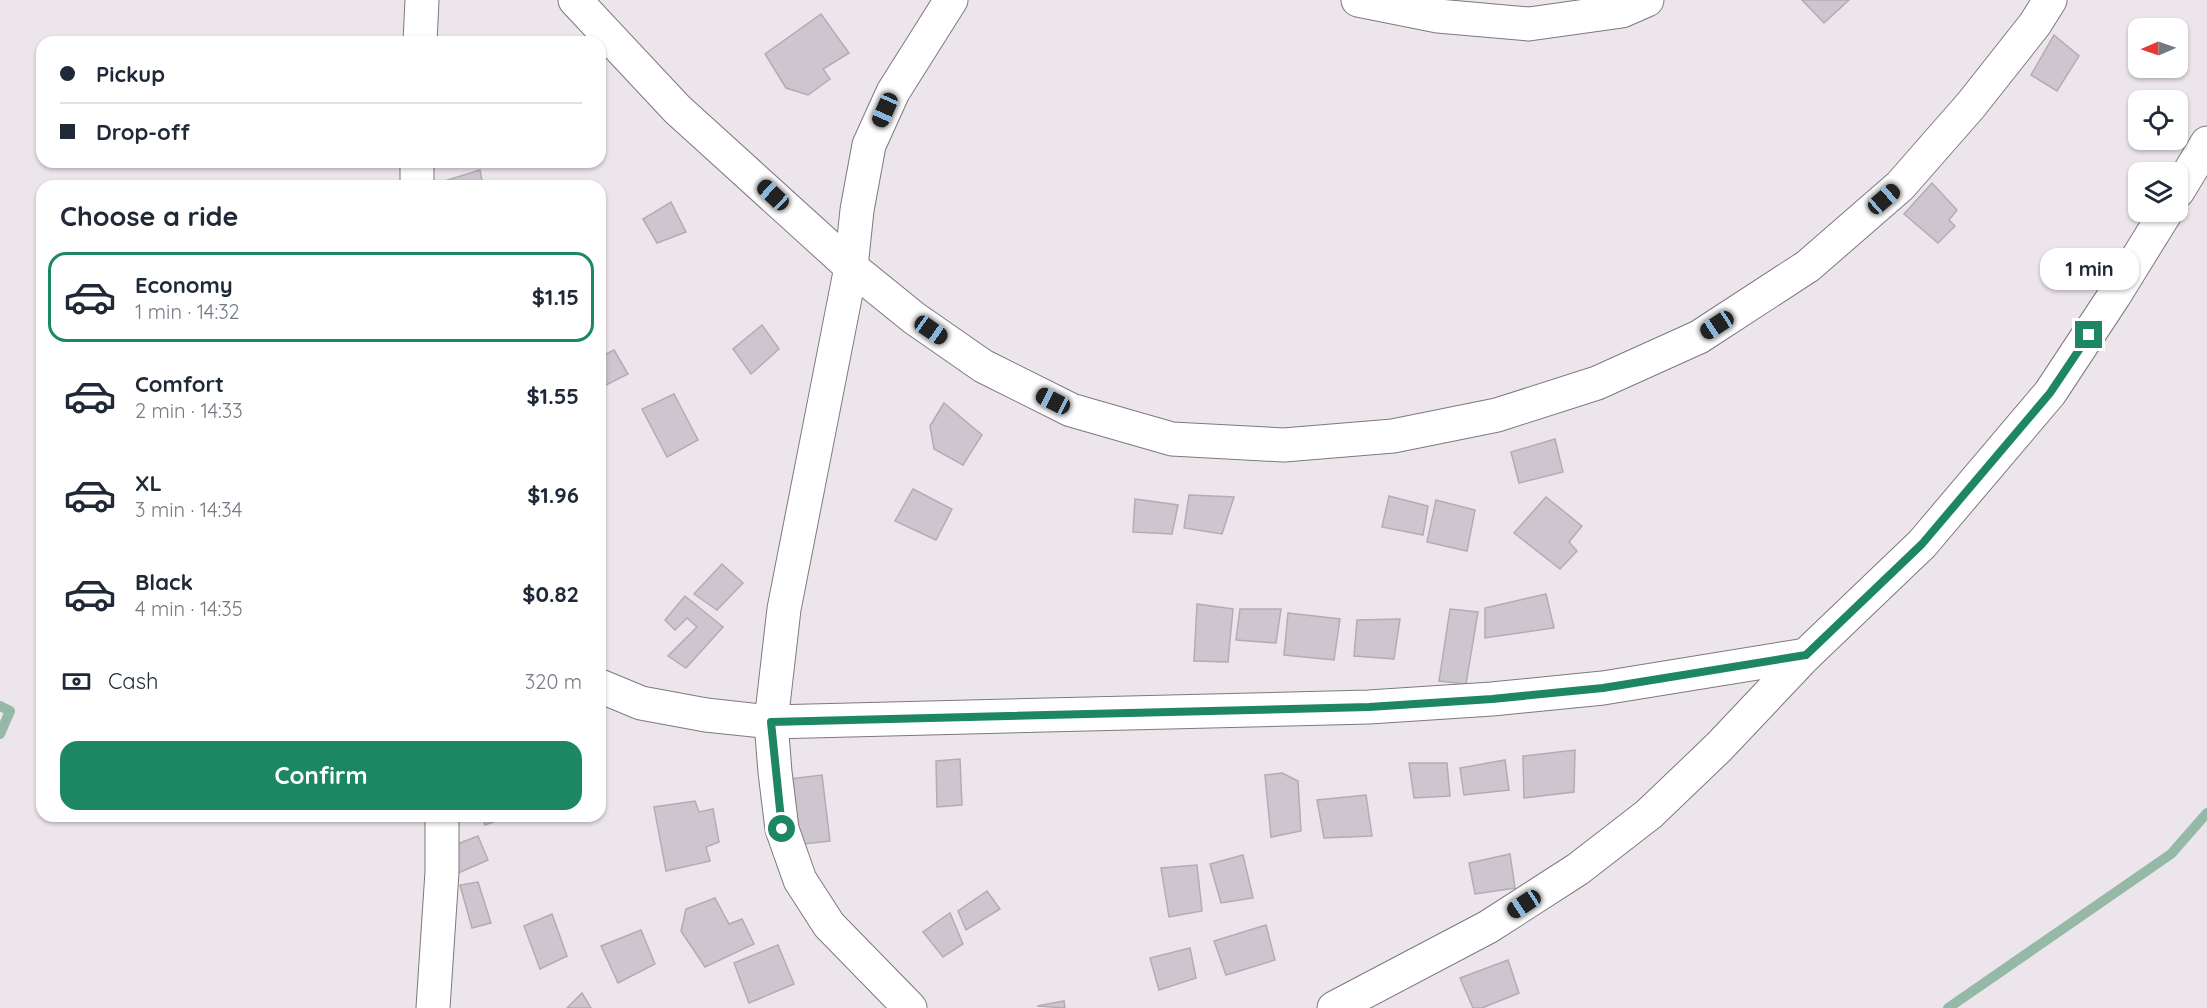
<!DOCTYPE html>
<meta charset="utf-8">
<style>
:root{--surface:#fff;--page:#f6f6f7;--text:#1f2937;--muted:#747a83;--line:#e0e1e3;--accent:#1d8764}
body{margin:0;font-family:Quicksand,sans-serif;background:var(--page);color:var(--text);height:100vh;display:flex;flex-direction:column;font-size:22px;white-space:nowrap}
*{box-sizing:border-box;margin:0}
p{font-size:20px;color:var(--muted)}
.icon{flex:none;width:33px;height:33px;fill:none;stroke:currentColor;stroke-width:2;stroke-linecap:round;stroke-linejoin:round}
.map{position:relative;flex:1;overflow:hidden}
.drawer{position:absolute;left:36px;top:180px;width:570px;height:642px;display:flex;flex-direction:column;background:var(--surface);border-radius:18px;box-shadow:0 2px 4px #0004}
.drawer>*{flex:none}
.top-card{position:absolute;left:36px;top:36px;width:570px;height:132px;border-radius:18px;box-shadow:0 2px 4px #0004;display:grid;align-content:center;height:132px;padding:0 24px;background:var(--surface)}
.needle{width:39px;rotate:268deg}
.fabs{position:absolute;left:2128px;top:18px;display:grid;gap:12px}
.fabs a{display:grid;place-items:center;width:60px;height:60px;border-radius:12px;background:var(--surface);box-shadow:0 2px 4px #0004;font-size:30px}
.end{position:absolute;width:27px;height:27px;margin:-14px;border:8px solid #1d8764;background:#fff;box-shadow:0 0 0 3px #fff}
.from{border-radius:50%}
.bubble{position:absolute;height:42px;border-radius:18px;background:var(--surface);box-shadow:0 2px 4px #0004;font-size:20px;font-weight:700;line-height:42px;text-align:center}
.car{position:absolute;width:18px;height:36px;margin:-18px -9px;border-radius:8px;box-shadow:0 0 4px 2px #0007;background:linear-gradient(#222 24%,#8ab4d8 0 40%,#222 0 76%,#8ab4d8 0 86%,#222 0)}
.top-card b{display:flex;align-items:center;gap:21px;height:57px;font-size:22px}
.top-card b+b{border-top:2px solid var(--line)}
.top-card i{width:15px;height:15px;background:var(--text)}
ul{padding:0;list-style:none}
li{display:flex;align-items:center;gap:18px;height:90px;margin:0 12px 9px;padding:0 12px;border:3px solid transparent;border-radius:18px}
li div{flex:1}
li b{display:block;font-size:22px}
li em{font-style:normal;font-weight:700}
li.on{border-color:var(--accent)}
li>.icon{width:54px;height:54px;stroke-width:1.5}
h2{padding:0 24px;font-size:27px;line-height:72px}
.pay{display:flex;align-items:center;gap:15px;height:66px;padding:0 24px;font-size:22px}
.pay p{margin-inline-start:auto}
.button{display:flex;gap:12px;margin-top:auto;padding:12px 24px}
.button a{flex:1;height:69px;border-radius:18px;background:var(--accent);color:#fff;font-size:24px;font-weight:700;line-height:69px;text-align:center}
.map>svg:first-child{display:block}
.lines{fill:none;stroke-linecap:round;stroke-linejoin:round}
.stream{stroke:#95b8a7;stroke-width:10}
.building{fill:#cdc6ce;stroke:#b2acb3;stroke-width:1.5}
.minor-casing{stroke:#7e787f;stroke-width:35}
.tertiary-casing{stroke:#7e787f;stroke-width:35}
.minor{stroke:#fff;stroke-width:33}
.tertiary{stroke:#fff;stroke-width:33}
.route{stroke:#1d8764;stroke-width:8}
</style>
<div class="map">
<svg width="2207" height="1008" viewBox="0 0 2207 1008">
<rect width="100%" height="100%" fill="#ece5ec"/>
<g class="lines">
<g class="stream">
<polyline points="0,706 10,711 0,734"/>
<polyline points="1948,1008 2171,854 2207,813"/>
</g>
</g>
<g class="building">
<polygon points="1802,0 1849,0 1824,23"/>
<polygon points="821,14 849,53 823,69 830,79 808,95 786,88 765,54"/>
<polygon points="2054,35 2079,56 2057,91 2031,75"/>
<polygon points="480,170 483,186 439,186 438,183"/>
<polygon points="1932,183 1957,210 1949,220 1955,226 1938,243 1904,214"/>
<polygon points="671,202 686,232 657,243 643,219"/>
<polygon points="762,325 779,349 751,374 733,349"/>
<polygon points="614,350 628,374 600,388 600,357"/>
<polygon points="674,394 698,440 667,457 642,409"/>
<polygon points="944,403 982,435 963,465 934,449 930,426"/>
<polygon points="1555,439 1563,472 1519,483 1511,452"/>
<polygon points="913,489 952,509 936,540 895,521"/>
<polygon points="1189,495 1234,497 1222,534 1184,528"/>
<polygon points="1389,496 1428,506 1423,535 1382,527"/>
<polygon points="1546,497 1582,526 1569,542 1577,551 1560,569 1514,533"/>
<polygon points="1135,499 1178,505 1172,534 1133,532"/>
<polygon points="1436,500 1475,510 1467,551 1427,542"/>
<polygon points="722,564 743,583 717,610 694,594"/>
<polygon points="1546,594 1554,628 1485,638 1485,608"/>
<polygon points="685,596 723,627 686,668 668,656 697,627 687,618 675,630 665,620"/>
<polygon points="1197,604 1233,609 1228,662 1194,661"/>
<polygon points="1240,609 1281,609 1276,643 1236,640"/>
<polygon points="1450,609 1478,612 1466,684 1439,681"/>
<polygon points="1288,613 1340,619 1334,660 1284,655"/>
<polygon points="1400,619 1394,659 1354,656 1357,620"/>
<polygon points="1575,750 1574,792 1524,798 1523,756"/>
<polygon points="960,759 962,805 937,807 936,761"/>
<polygon points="1505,760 1509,790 1464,795 1460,768"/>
<polygon points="1409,763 1447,763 1450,796 1414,798"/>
<polygon points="1282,773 1298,781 1301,831 1271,837 1265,775"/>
<polygon points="822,775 830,841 794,845 781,780"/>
<polygon points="1366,795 1372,836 1324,838 1317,800"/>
<polygon points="695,801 699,812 713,809 719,842 706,847 710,861 666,871 654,807"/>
<polygon points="482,816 509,816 485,825"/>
<polygon points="478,836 488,860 456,874 447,848"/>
<polygon points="1510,854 1515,888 1475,894 1469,863"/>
<polygon points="1243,855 1253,898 1221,903 1210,864"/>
<polygon points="1197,865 1202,911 1169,917 1161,868"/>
<polygon points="478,882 491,923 472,928 460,885"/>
<polygon points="987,891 1000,909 966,930 958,911"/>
<polygon points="715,898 729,924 742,919 754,944 705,967 681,931 686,909"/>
<polygon points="950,913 963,944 943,957 923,932"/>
<polygon points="552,914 567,956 540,969 524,926"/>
<polygon points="1266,925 1275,960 1226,975 1214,941"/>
<polygon points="641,930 655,964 618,983 601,946"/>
<polygon points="778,945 794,984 749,1003 734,963"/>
<polygon points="1190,948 1196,978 1159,990 1150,958"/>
<polygon points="1508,960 1519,993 1482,1008 1473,1008 1460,978"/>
<polygon points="582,993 591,1008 567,1008"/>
<polygon points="1064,1001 1065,1008 1037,1006"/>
</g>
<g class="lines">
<g class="minor-casing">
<g id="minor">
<polyline points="575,0 677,109 851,267 914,318 983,366 1071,410 1172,439 1284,445 1393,436 1497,415 1597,383 1699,337 1808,266 1900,186 1971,105 2035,24 2050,0"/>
<polyline points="1358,0 1438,16 1529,24 1622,11 1647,0"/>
<polyline points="2178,191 2207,143"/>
<polyline points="600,686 641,703 706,715 771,722 1369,707 1492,699 1603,688 1806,655"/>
<polyline points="910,1008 829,925 800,880 782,829 775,772 771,722 784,609 851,267 857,210 869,145 893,92 951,0"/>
<polyline points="1334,1008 1488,927 1578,869 1649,814 1719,747 1806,655 1922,544 2050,393 2114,296 2166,212"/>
</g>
</g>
<g class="tertiary-casing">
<g id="tertiary">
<polyline points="420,42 422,0"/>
<polyline points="417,162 417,186"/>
<polyline points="433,1008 442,872 442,816"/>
</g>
</g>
<use href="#minor" class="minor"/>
<use href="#tertiary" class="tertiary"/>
</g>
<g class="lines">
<polyline class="route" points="782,829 771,722 1369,707 1492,699 1603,688 1806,655 1922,544 2050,393 2089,335"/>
</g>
</svg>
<div class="fabs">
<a><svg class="needle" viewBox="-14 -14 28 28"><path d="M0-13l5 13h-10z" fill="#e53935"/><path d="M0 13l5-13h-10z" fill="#747a83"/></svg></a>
<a><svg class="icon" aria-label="locate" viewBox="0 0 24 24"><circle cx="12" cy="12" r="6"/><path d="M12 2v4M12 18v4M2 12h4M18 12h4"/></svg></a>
<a><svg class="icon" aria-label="layers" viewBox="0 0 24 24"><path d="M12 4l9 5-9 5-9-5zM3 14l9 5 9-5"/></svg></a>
</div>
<i class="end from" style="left:782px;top:829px"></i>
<i class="end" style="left:2089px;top:335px"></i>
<div class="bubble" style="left:2040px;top:248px;width:99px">1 min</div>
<i class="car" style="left:885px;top:110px;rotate:204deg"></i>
<i class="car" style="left:773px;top:195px;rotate:313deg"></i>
<i class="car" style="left:1884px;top:199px;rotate:49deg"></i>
<i class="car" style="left:1717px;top:325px;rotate:237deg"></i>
<i class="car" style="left:931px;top:330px;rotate:125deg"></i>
<i class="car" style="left:1053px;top:401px;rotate:297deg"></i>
<i class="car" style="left:1524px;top:904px;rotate:237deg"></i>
<div class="top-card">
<b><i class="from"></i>Pickup</b>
<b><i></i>Drop-off</b>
</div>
<section class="drawer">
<h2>Choose a ride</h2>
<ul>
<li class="on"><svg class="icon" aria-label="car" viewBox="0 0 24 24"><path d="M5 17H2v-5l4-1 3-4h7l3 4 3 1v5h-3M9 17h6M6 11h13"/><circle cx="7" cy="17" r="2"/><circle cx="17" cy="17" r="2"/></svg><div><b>Economy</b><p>1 min · 14:32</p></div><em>$1.15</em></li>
<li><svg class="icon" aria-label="car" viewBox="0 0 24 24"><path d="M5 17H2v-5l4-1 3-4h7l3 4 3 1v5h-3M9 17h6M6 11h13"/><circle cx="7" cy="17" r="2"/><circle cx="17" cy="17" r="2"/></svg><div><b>Comfort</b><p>2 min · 14:33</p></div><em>$1.55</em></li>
<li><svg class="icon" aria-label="car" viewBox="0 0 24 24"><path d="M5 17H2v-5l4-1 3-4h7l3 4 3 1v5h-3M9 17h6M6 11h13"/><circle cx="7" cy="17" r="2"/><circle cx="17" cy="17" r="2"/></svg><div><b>XL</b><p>3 min · 14:34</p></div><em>$1.96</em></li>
<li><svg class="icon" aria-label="car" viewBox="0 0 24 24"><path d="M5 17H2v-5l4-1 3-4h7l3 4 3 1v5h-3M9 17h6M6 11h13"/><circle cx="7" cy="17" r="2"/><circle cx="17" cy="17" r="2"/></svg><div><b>Black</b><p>4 min · 14:35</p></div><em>$0.82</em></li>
</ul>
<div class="pay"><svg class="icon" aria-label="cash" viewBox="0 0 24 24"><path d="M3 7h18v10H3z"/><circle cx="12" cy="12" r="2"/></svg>Cash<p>320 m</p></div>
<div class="button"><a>Confirm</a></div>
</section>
</div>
